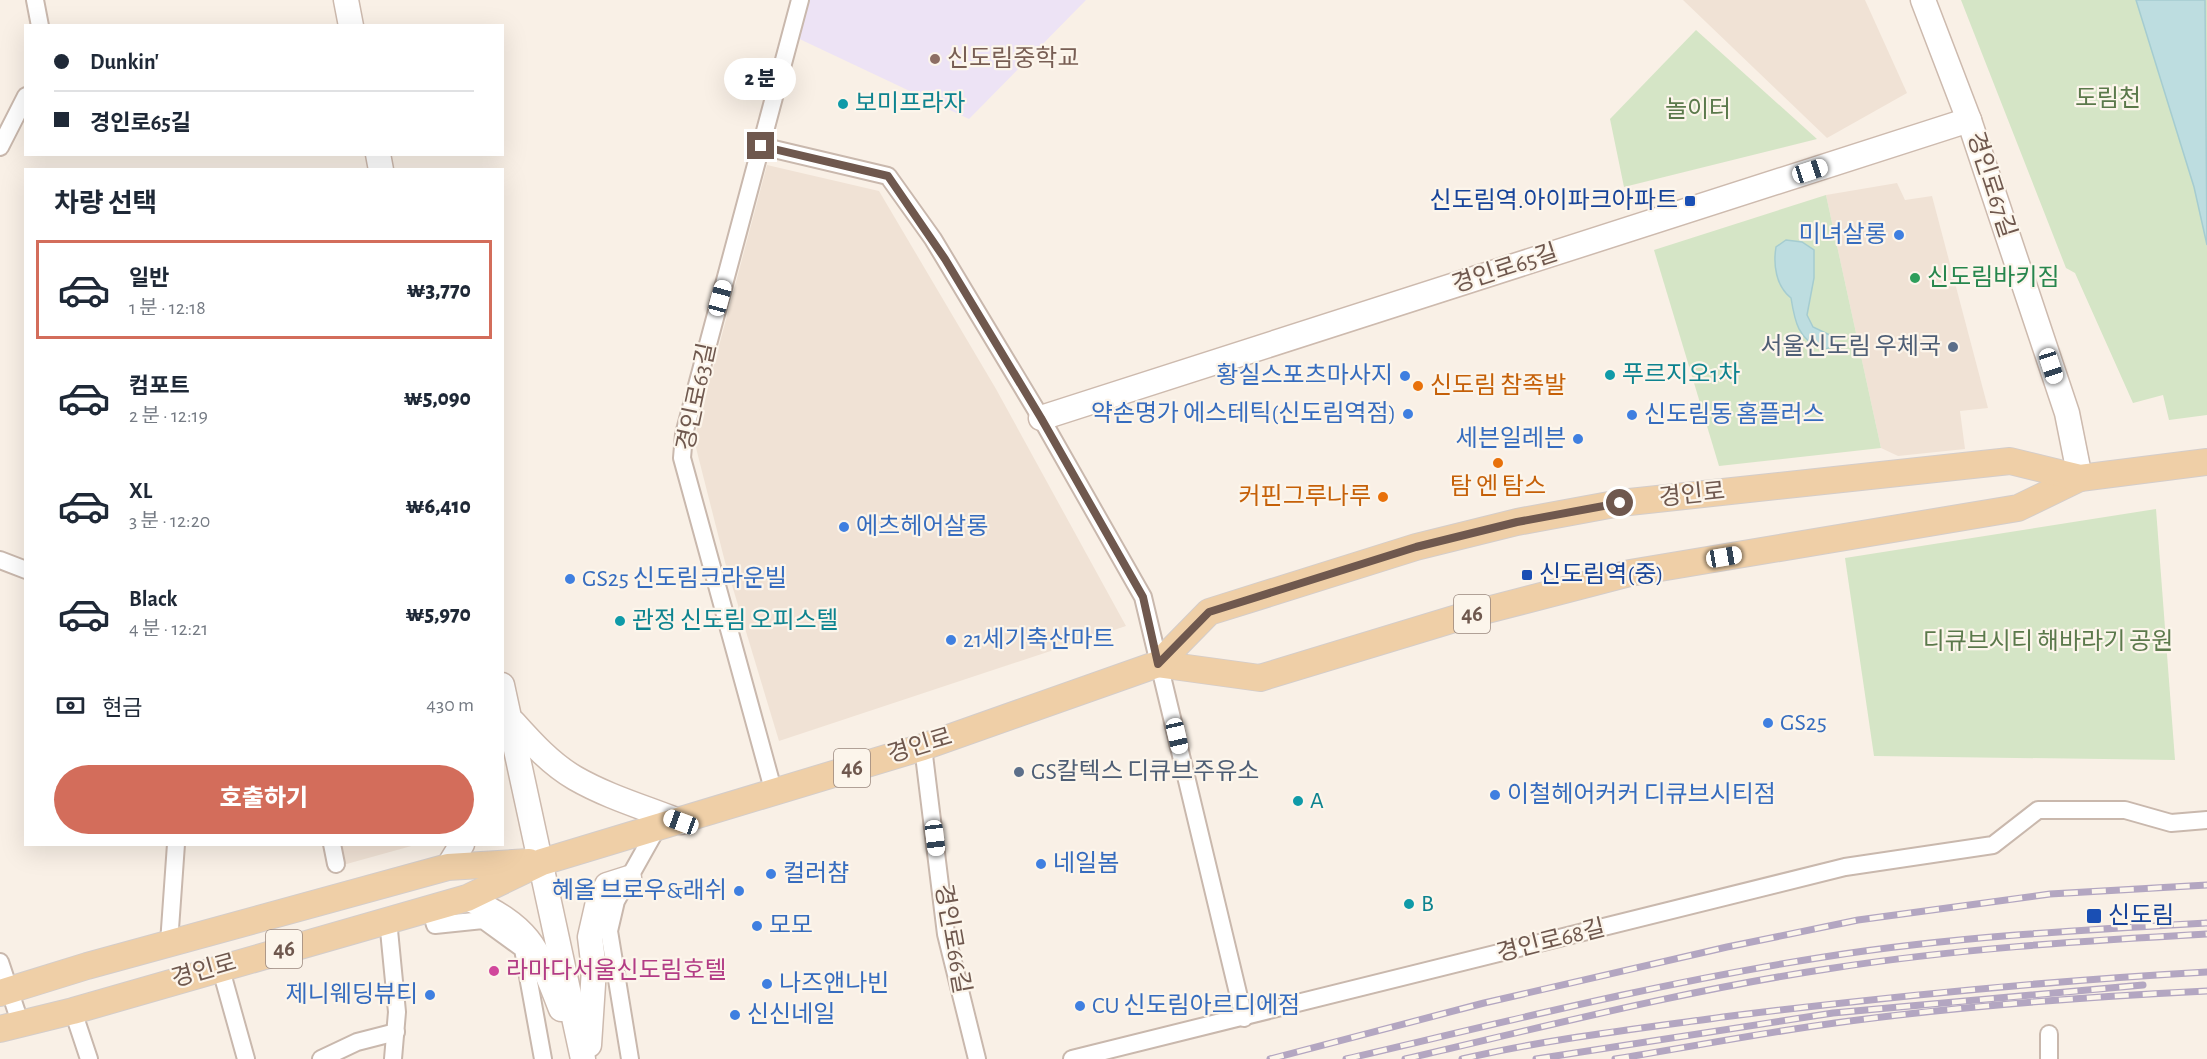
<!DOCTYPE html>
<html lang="ko">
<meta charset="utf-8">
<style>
:root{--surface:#fff;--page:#f6f6f7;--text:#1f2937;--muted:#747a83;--line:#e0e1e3;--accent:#d36d5b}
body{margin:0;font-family:"Alegreya Sans","Noto Sans KR",sans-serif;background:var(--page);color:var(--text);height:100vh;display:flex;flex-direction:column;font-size:22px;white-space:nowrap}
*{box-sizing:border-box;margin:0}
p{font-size:20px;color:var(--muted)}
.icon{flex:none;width:33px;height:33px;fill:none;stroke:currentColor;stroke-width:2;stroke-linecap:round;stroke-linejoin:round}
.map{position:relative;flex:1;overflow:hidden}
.details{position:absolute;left:24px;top:168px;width:480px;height:678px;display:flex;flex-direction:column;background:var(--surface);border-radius:0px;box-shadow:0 6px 24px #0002}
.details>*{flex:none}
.guide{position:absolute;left:24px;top:24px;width:480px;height:132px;border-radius:0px;box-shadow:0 6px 24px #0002;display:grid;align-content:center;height:132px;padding:0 30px;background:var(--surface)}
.end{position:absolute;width:27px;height:27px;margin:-14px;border:8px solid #6f584e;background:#fff;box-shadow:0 0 0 3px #fff}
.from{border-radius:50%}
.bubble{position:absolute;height:42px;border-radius:21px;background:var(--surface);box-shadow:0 6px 24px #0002;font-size:20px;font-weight:800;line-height:42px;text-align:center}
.car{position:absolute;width:18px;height:36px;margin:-18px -9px;border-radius:8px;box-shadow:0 0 4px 2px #0007;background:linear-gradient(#fff 24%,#345 0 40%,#fff 0 76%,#345 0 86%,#fff 0)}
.guide b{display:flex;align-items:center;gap:21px;height:57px;font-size:22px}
.guide b+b{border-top:2px solid var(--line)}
.guide i{width:15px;height:15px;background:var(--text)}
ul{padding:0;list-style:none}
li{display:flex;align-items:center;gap:18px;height:99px;margin:0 12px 9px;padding:0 18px;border:3px solid transparent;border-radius:0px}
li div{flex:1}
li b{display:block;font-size:22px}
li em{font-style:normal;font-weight:800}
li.on{border-color:var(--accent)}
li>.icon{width:54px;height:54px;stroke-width:1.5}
h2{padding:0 30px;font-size:27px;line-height:72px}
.pay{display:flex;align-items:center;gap:15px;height:66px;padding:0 30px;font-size:22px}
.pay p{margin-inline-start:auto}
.action{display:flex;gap:12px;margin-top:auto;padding:12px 30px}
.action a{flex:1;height:69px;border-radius:36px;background:var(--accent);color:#fff;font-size:24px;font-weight:800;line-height:69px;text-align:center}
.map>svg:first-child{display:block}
.residential{fill:#f0e2d5}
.education{fill:#ede3f5}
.green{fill:#d5e5c6}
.water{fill:#bddde0;stroke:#a5ccd0;stroke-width:1.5}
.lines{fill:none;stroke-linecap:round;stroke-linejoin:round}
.street-casing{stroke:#c9b8ad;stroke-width:20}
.secondary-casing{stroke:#cdbaae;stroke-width:27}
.primary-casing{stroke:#d4cdca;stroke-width:28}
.street{stroke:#fff;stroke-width:16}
.secondary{stroke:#fff;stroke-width:24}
.primary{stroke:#efcfa7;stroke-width:26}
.rail-casing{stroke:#b3a6c1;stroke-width:7}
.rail{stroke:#fcf5eb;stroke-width:4.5;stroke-dasharray:14;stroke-linecap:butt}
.route{stroke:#6f584e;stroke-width:8}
.education-dot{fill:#8d6e63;stroke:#fcf5eb;stroke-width:2}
.culture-dot{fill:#0f9aa8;stroke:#fcf5eb;stroke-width:2}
.transit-dot{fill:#1a4fb4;stroke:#fcf5eb;stroke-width:2}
.shop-dot{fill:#3f7fe0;stroke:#fcf5eb;stroke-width:2}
.leisure-dot{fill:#2e9e5b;stroke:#fcf5eb;stroke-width:2}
.service-dot{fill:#5c6f8a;stroke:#fcf5eb;stroke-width:2}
.food-dot{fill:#e8710a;stroke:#fcf5eb;stroke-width:2}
.hotel-dot{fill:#d1479c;stroke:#fcf5eb;stroke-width:2}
.labels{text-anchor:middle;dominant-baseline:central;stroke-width:4.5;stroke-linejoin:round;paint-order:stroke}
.shield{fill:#fcf5eb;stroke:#99877d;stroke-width:1.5}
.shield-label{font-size:22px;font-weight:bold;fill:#6f584e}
.education-label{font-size:24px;fill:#785e54;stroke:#fcf5eb;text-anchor:start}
.park-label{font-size:24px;fill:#5b794b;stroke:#fcf5eb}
.culture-label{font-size:24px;fill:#0d838f;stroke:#fcf5eb;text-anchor:start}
.street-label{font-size:24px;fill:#6f584e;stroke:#fcf5eb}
.transit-label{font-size:24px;fill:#164399;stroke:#fcf5eb;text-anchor:start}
.shop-label{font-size:24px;fill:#366cbe;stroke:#fcf5eb;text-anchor:start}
.leisure-label{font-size:24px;fill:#27864d;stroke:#fcf5eb;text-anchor:start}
.service-label{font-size:24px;fill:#4e5e75;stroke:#fcf5eb;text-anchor:end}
.food-label{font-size:24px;fill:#c56008;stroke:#fcf5eb;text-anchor:start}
.hotel-label{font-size:24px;fill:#b23c85;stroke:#fcf5eb;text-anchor:start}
</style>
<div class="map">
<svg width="2207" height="1059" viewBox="0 0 2207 1059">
<rect width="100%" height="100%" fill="#f9f0e6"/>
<g class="residential">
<polygon points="1683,0 1865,0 1907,93 1827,138"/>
<polygon points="767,165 879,191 996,389 1126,626 779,741 725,562 694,440"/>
<polygon points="1897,183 1905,200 1932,196 1988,408 1960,411 1965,449 1898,456 1881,448 1826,195"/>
<polygon points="339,844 415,845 343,865"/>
</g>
<polygon class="education" points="800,0 1086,0 969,119 791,35"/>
<g class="green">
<polygon points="1961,0 2207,0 2207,415 2169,420 2163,395 2133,403 2075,273 2066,268"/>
<polygon points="1696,30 1817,139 1624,187 1610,119"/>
<polygon points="1826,195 1881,448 1719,466 1654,250"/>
<polygon points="2156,509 2175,760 1874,756 1845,558"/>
</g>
<g class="water">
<polygon points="2136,0 2205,0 2207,245 2194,187"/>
<path d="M1786 240 1802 242 1814 250V278L1807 315 1813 327 1834 337 1832 347 1822 350C1798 338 1795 323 1791 298 1776 286 1773 265 1776 247Z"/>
</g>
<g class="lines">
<g class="street-casing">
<g id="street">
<polyline points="35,0 40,26"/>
<polyline points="761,146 888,176 933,239 1041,418 1143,597 1244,1018"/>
<polyline points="0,147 26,96"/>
<polyline points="0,560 26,570"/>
<polyline points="923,747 946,934 977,1059"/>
<polyline points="774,793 682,458 684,434 800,0"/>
<polyline points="332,844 336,864"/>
<polyline points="430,908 435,925 483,920 523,949 543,1059"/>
<polyline points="388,920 397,1012 393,1059"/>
<polyline points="169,943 176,844"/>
<polyline points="0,962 20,1022"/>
<polyline points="220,966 246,1059"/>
<polyline points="73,1011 89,1059"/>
<polyline points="2049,1034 2049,1059"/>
<polyline points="321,1059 357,1042 396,1032"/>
<polyline points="630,1059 609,931 616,901 657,828"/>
<polyline points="1072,1059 1845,867 1993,845 2038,810 2125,810 2171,823 2207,820"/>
</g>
</g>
<g class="secondary-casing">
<g id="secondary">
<polyline points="346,0 351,26"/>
<polyline points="1923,0 1969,120 2067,413 2080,478"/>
<polyline points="378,154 381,170"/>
<polyline points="1041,418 1969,120"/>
<polyline points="502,685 583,1059"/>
<path d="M514 723C532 743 551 764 575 778 608 797 646 808 681 822"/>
<polyline points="448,867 462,844"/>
<path d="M467 898C531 928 536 945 561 1009"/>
<polyline points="589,1045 594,969 590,937 598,902 607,885 629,878"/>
</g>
</g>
<g class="primary-casing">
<g id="primary">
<polyline points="1158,664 1260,678 1464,616 1630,573 2018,508 2080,478"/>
<polyline points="0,993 87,966 448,867 529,862"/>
<polyline points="0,1029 73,1011 467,898 542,862 923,747 1158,664 1209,612 1416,547 1517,522 1620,503 2010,461 2080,478 2207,462"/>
</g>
</g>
<use href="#street" class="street"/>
<use href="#secondary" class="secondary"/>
<use href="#primary" class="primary"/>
<g class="rail-casing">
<g id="rail">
<polyline points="1270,1059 1484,1003 1727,947 1858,920 2050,894 2207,885"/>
<path d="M1346 1059C1504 1022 1663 982 1824 957 1950 937 2080 930 2207 923"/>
<path d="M1405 1059C1543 1027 1687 990 1827 969 1953 949 2080 941 2207 934"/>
<path d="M1462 1059C1547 1039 1636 1029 1723 1017 1884 997 2045 981 2207 972"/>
<polyline points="1536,1059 1833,1013 2143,985"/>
<path d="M1615 1059C1689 1047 1762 1033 1835 1023 1959 1006 2083 997 2207 991"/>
</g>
</g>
<use href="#rail" class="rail"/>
</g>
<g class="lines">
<polyline class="route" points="761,146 888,176 945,259 1041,418 1143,597 1158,664 1209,612 1416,547 1517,522 1620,503"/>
</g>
<circle class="education-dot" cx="935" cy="59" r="6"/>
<g class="culture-dot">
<circle cx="843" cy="104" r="6"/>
<circle cx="1610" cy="375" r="6"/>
<circle cx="620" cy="621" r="6"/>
<circle cx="1298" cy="801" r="6"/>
<circle cx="1409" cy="904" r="6"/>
</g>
<g class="transit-dot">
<rect x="1684" y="195" width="12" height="12" rx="3"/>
<rect x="1521" y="569" width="12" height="12" rx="3"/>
<rect x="2086" y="908" width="16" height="16" rx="3"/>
</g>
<g class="shop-dot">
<circle cx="1899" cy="235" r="6"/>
<circle cx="1405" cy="376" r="6"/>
<circle cx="1408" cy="414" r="6"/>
<circle cx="1632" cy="415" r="6"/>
<circle cx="1578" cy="439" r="6"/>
<circle cx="844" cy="527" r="6"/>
<circle cx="570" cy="579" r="6"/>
<circle cx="951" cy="640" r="6"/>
<circle cx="1768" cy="723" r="6"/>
<circle cx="1495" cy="795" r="6"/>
<circle cx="1041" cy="864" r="6"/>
<circle cx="771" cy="874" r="6"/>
<circle cx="739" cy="891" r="6"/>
<circle cx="757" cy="926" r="6"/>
<circle cx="767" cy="984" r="6"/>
<circle cx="430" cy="995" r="6"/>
<circle cx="1080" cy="1006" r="6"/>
<circle cx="735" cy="1015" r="6"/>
</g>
<circle class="leisure-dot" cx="1915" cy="278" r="6"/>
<g class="service-dot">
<circle cx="1953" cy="347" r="6"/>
<circle cx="1019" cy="772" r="6"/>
</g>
<g class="food-dot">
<circle cx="1418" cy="386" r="6"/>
<circle cx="1498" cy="463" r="6"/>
<circle cx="1383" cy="497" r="6"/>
</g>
<circle class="hotel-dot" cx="494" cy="971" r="6"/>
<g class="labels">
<g class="shield">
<rect x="1454" y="595" width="36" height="38" rx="4.5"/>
<rect x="834" y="749" width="36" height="38" rx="4.5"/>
<rect x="266" y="930" width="36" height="38" rx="4.5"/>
</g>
<g class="shield-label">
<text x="1472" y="614">46</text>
<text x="852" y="768">46</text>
<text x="284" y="949">46</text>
</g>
<g class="education-label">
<text x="947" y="59">신도림중학교</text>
</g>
<g class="park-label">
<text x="2108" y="99">도림천</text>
<text x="1698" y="110">놀이터</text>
<text x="2048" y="642">디큐브시티 해바라기 공원</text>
</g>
<g class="culture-label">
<text x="855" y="104">보미프라자</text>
<text x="1622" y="375">푸르지오1차</text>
<text x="632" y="621">관정 신도림 오피스텔</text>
<text x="1310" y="801">A</text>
<text x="1421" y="904">B</text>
</g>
<g class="street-label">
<text transform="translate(1991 185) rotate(72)">경인로67길</text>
<text transform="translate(1505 269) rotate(-18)">경인로65길</text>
<text transform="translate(697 397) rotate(-78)">경인로63길</text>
<text transform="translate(1692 495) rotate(-6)">경인로</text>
<text transform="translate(920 746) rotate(-17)">경인로</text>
<text transform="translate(952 939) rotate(80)">경인로66길</text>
<text transform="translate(1551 941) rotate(-14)">경인로68길</text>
<text transform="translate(204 971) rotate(-16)">경인로</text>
</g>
<g class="transit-label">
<text x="1678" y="201" text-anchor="end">신도림역.아이파크아파트</text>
<text x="1539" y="575">신도림역(중)</text>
<text x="2108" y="916">신도림</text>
</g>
<g class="shop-label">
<text x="1887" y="235" text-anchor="end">미녀살롱</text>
<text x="1393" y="376" text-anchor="end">황실스포츠마사지</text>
<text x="1396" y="414" text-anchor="end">약손명가 에스테틱(신도림역점)</text>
<text x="1644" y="415">신도림동 홈플러스</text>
<text x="1566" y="439" text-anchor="end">세븐일레븐</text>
<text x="856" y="527">에츠헤어살롱</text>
<text x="582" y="579">GS25 신도림크라운빌</text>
<text x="963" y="640">21세기축산마트</text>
<text x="1780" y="723">GS25</text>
<text x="1507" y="795">이철헤어커커 디큐브시티점</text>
<text x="1053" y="864">네일봄</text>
<text x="783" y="874">컬러챰</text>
<text x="727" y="891" text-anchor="end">혜올 브로우&amp;래쉬</text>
<text x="769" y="926">모모</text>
<text x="779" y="984">나즈앤나빈</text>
<text x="418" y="995" text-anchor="end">제니웨딩뷰티</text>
<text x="1092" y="1006">CU 신도림아르디에점</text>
<text x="747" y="1015">신신네일</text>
</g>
<g class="leisure-label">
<text x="1927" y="278">신도림바키짐</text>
</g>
<g class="service-label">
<text x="1941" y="347">서울신도림 우체국</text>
<text x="1031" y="772" text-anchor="start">GS칼텍스 디큐브주유소</text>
</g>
<g class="food-label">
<text x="1430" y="386">신도림 참족발</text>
<text x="1498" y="487" text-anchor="middle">탐 엔 탐스</text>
<text x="1371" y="497" text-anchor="end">커핀그루나루</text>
</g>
<g class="hotel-label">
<text x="506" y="971">라마다서울신도림호텔</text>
</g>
</g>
</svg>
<i class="end from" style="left:1620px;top:503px"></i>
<i class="end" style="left:761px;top:146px"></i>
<div class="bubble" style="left:724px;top:58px;width:72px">2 분</div>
<i class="car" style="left:1810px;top:171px;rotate:72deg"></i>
<i class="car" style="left:720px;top:298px;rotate:15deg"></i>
<i class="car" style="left:2051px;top:366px;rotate:162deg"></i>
<i class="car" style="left:1724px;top:557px;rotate:80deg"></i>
<i class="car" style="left:1177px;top:736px;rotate:167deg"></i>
<i class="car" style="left:681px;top:822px;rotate:290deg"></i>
<i class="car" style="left:935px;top:838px;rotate:173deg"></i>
<div class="guide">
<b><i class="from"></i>Dunkin'</b>
<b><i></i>경인로65길</b>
</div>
<section class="details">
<h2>차량 선택</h2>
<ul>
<li class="on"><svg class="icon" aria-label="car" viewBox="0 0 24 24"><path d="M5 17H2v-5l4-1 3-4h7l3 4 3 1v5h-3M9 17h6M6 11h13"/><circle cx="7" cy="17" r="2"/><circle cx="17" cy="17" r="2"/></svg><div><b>일반</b><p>1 분 · 12:18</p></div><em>₩3,770</em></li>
<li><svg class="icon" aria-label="car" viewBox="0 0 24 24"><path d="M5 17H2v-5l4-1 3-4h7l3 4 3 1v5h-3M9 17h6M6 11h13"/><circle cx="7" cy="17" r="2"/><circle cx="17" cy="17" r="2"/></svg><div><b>컴포트</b><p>2 분 · 12:19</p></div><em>₩5,090</em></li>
<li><svg class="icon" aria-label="car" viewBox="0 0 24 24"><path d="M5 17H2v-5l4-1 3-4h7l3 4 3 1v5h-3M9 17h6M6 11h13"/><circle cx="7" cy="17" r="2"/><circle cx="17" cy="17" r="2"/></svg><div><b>XL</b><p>3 분 · 12:20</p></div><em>₩6,410</em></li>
<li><svg class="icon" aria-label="car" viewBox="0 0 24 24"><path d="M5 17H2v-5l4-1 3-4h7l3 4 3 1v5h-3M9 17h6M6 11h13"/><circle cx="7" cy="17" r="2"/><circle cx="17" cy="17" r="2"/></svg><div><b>Black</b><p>4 분 · 12:21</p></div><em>₩5,970</em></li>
</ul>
<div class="pay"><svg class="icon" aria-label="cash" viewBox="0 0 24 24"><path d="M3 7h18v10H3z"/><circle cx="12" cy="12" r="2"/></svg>현금<p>430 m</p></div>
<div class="action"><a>호출하기</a></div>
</section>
</div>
